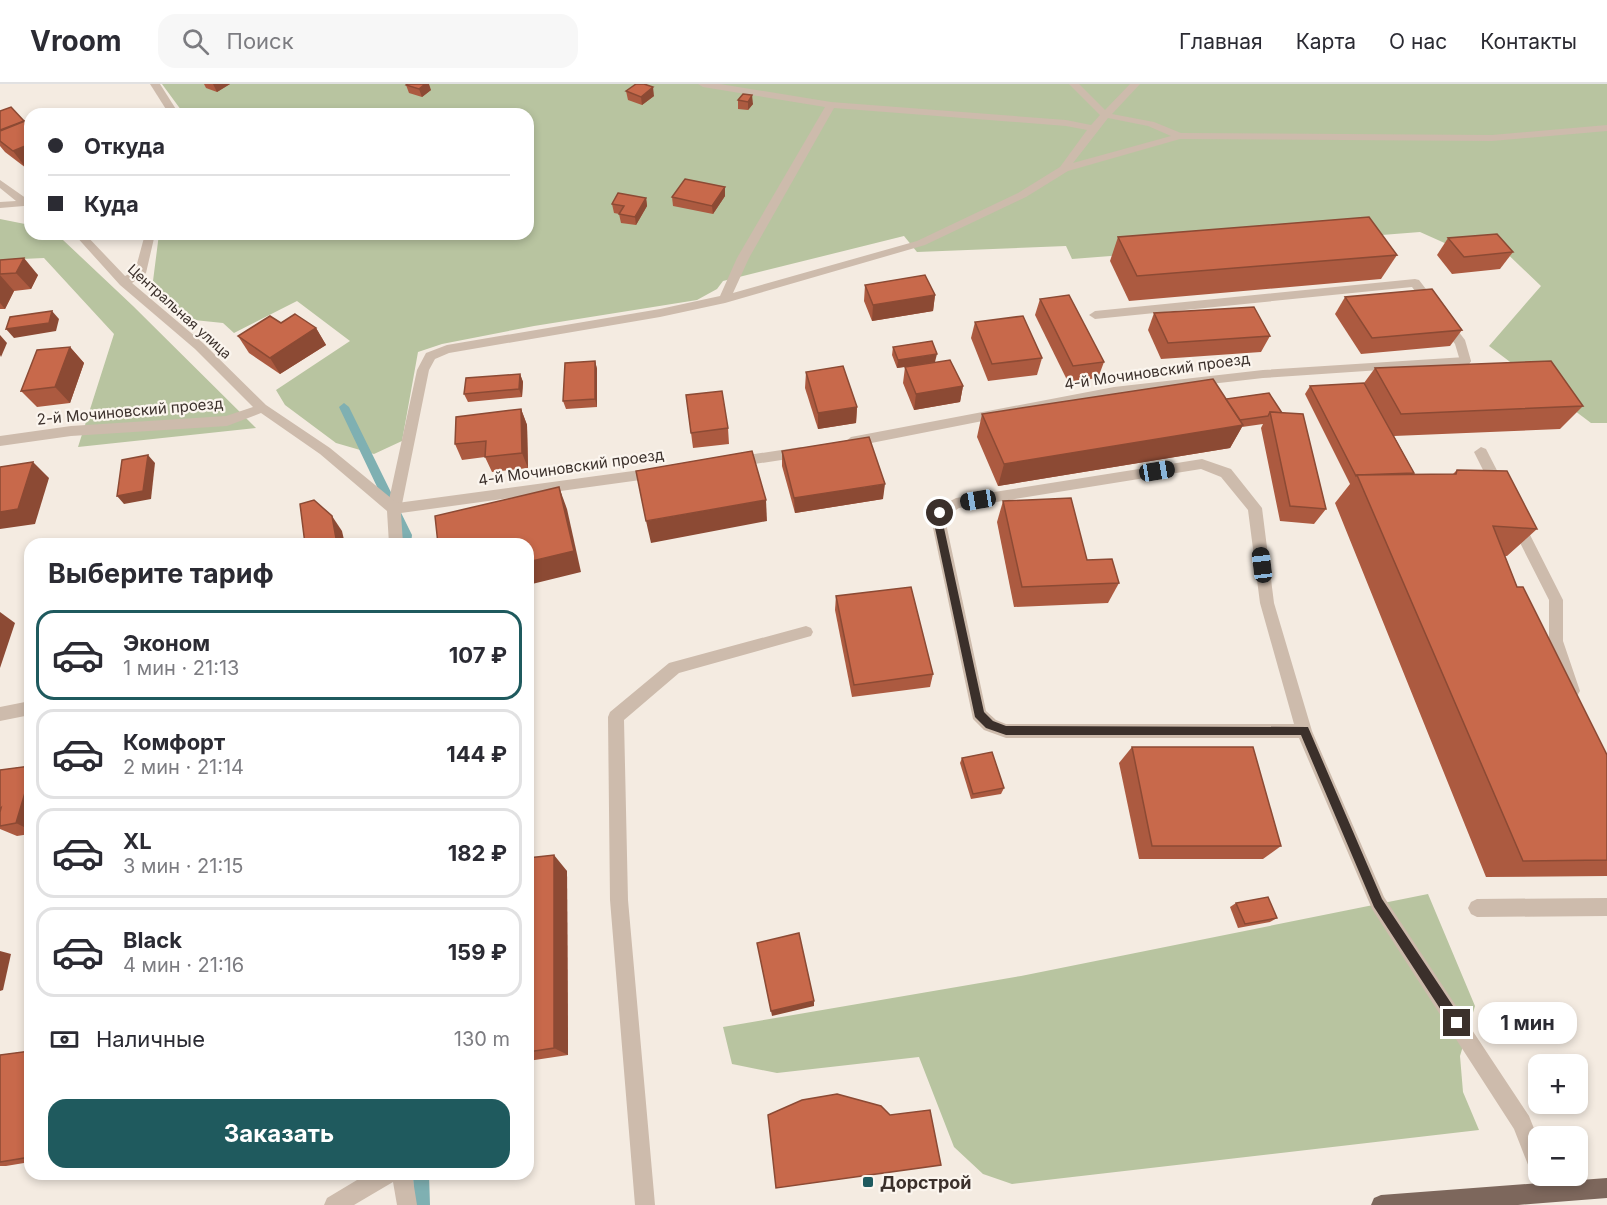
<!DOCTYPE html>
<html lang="ru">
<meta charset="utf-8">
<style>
:root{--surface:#fff;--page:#f7f7f7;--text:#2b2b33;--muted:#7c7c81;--line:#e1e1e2;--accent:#1f5a5e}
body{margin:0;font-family:Inter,sans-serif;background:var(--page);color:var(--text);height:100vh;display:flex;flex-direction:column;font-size:22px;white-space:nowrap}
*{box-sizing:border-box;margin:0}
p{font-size:20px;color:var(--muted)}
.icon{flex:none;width:33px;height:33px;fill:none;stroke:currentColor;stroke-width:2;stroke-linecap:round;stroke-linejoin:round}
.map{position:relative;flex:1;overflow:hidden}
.sheet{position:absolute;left:24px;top:454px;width:510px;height:642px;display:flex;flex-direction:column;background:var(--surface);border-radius:18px;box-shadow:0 3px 9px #0003}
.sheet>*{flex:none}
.guide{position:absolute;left:24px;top:24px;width:510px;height:132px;border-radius:18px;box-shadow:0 3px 9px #0003;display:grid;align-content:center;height:132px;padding:0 24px;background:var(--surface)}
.controls{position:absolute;left:1528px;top:970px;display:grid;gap:12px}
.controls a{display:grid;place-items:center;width:60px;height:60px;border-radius:12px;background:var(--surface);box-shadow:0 3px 9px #0003;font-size:30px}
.end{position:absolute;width:27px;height:27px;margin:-14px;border:8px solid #3b302b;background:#fff;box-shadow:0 0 0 3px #fff}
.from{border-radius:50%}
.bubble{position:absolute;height:42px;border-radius:18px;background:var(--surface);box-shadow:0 3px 9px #0003;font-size:20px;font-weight:700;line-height:42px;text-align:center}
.car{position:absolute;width:18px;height:36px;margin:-18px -9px;border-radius:8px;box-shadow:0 0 4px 2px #0007;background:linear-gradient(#222 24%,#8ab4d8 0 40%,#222 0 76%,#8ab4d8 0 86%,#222 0)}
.guide b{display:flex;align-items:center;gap:21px;height:57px;font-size:22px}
.guide b+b{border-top:2px solid var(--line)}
.guide i{width:15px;height:15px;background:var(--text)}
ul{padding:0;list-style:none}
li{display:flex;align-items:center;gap:18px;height:90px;margin:0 12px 9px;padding:0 12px;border:3px solid var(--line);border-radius:18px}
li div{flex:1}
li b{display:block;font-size:22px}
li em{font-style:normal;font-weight:700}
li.active{border-color:var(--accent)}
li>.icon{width:54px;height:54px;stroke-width:1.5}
h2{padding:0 24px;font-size:27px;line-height:72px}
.pay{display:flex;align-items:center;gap:15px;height:66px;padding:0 24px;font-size:22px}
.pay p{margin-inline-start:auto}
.primary-button{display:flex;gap:12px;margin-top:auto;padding:12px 24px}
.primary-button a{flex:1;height:69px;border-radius:18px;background:var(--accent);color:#fff;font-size:24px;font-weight:700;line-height:69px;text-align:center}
header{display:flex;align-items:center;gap:36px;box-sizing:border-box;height:84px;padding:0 30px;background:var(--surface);border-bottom:2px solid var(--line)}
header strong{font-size:28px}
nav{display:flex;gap:33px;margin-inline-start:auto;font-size:21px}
.search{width:420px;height:54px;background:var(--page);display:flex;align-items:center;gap:15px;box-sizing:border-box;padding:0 21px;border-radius:18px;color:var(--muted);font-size:22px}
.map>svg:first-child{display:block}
.green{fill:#b8c4a0}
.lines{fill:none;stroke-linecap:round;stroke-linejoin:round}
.stream{fill:#7fb0b2;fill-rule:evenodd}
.service{fill:#cdbbac;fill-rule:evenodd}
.minor{fill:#cdbbac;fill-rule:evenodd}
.primary{fill:#7d675c;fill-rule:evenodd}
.wall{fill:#ac5a40}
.shaded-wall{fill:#8c4a34}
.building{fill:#c8694b;stroke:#8c4a34;stroke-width:1.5}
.route{fill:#3b302b}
.poi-dot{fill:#1f5a5e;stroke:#fbf5ee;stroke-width:2}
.labels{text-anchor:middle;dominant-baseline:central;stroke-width:4.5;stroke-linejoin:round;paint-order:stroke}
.far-street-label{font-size:14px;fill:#3b302b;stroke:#fbf5ee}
.street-label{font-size:15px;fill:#3b302b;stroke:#fbf5ee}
.near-poi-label{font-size:18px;font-weight:bold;fill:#3b302b;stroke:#fbf5ee;text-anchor:start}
</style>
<header>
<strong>Vroom</strong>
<div class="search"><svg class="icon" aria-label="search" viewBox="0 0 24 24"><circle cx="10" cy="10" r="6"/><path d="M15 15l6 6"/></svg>Поиск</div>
<nav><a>Главная</a><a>Карта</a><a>О нас</a><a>Контакты</a></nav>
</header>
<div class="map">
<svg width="1607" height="1121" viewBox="0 0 1607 1121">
<rect width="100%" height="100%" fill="#f4ebe1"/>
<g class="green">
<polygon points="162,0 1607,0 1607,339 1591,339 1489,262 1541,202 1497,160 1458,165 1420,148 1072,175 1066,162 917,168 904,152 723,197 717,205 697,216 534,242 442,260 418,268 402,357 374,370 336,359 285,321 276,306 350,257 297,217 234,249 223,239 194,236 157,205 153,197 159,150 528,150 528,30 184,30"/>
<polygon points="0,135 30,141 30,150 49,150 63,156 133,222 256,344 78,363 114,250 44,174 0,176"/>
<polygon points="1428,810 1475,922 1460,972 1463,1008 1479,1046 1012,1100 983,1090 954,1063 919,973 777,989 732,980 723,943 1021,892"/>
</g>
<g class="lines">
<g class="stream">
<polygon points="344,319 349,323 412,451 411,460 400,460 400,451 339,323"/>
<polygon points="413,1090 429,1090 430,1121 414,1121"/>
</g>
<g class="service">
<path d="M698 0H720L831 18 1066 36 1091 41 1100 31 1069 0H1079L1105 26 1130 0H1140L1112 30 1154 38 1181 49 1492 51 1607 41V47L1492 57 1180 55 1068 87 1026 113 925 161 725 219 660 233 449 269 435 275 429 286 401 425 399 429H389L387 425 417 286 426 269 447 261 660 225 720 212 737 174 825 23 703 3ZM834 24 1066 42 1087 46 1060 83 1018 109 917 157 733 209 749 174ZM1108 34 1148 42 1171 52 1073 79Z"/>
<polygon points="1415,195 1419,196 1465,256 1471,277 1469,280 1461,280 1455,260 1412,203 1095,235 1089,231 1095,227"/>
<polygon points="1481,363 1486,365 1506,404 1504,408 1499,409 1494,408 1474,368"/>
<path d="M1202 375 1231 385 1262 424 1274 519 1312 647 1384 813 1529 1032 1539 1057V1092H1553L1558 1107 1555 1114 1548 1117 1541 1114 1514 1045 1372 825 1299 654H1006L984 646 973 635 933 444 935 425 956 414ZM1201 385 1221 393 1248 426 1260 519 1294 640H1006L996 636 986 627 947 444V432L959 424Z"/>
<polygon points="1517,434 1522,435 1563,516 1563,557 1580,607 1577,612 1572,614 1567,612 1564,607 1549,557 1549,516 1510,439"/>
<polygon points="806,542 811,544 813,548 811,552 679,589 624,636 628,816 655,1121 635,1121 610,816 608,633 610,628 669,579"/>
<polygon points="1607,814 1607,832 1477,833 1471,830 1468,824 1471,818 1477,815"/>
</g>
<g class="minor">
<polygon points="150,0 160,0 179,30 169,30"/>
<polygon points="0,96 30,117 30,125 24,122 0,124 0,118 16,117 0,104"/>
<polygon points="74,150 85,150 125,192 135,187 145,150 155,150 146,189 132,199 203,259 266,321 330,364 397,419 655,384 662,389 655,394 401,429 403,460 389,460 387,427 320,370 261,329 227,342 71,352 0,362 0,352 71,342 226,332 253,323 195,265 120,201"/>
<polygon points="1465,273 1471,277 1469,280 1263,294 1114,311 851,363 845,358 851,353 1114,303 1263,286"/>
<polygon points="801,363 808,368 801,373 735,383 728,378 735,373"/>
<polygon points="30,617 30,631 0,637 0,623"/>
<polygon points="367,1090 412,1090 417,1121 397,1121 393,1098 354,1121 324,1121 327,1114"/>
</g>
<polygon class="primary" points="1607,1094 1607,1114 1518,1121 1371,1121 1374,1114 1381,1111"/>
</g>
<g class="wall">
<polygon points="204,0 230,0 217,8 206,4"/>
<polygon points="406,1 431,6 422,13 409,9"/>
<polygon points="626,7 654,12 642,21 628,16"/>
<polygon points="743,10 753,20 748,26 738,25 738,16"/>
<polygon points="0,27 24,37 30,35 30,82 26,84 5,68 0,62"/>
<polygon points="725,103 725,112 713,130 673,122 672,113"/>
<polygon points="646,114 647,122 636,141 621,139 619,130 614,129 612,120"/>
<polygon points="1118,153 1397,171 1381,195 1129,217 1110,177"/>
<polygon points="1448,154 1513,168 1500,185 1452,190 1437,171"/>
<polygon points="0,176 38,191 31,205 14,207 5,225 0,225"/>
<polygon points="865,201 935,211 933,227 872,237 864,217"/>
<polygon points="1345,213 1462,246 1450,262 1361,270 1335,230"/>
<polygon points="1040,215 1104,278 1098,294 1068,298 1035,231"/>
<polygon points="1154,229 1270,252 1261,268 1161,275 1148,246"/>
<polygon points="975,238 1042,274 1037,291 988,297 971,254"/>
<polygon points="281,239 316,244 326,261 280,290 249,269 238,252"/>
<polygon points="70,263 84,279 70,319 37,323 21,307"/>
<polygon points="893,263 935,278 963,302 960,318 914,326 903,299 905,283 897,284 892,271"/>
<polygon points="595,277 597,285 597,323 566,325 563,317"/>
<polygon points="1375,284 1583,322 1560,345 1394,352 1414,389 1413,391 1453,390 1457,386 1537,445 1507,472 1505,472 1517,503 1607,671 1607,792 1486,793 1335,419 1350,400 1305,310 1310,302 1364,299"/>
<polygon points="806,288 857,323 856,339 818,345 805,304"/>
<polygon points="520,290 523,298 522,313 468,318 464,310"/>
<polygon points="1269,309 1326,425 1314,440 1280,437 1261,344 1263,340 1242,343 1230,364 998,402 977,353 982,330 1226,315"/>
<polygon points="686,311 728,344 729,360 693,364"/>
<polygon points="521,325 527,341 528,384 492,388 485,373 462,376 455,360"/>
<polygon points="782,367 883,415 795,429 782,382"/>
<polygon points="1003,417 1087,476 1119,499 1108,519 1014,523 997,438"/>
<polygon points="836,512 933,590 930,603 852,613 835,526"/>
<polygon points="1132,663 1281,762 1263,775 1139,775 1119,679"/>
<polygon points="962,674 1004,704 1001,710 971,715 960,679"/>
<polygon points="30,682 30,750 17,752 0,745 0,686"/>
<polygon points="528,774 567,787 568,971 528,977"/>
<polygon points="1236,819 1277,834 1270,838 1238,844 1230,823"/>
<polygon points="30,967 30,1078 6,1082 0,1082 0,971"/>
</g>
<g class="shaded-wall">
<polygon points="213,0 230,0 217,8"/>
<polygon points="425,0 429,0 431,6 422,13 419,5"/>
<polygon points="653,3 654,12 642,21 641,13"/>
<polygon points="752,11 753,20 748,26 748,18"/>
<polygon points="30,60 30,82 26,84 13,67"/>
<polygon points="725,103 725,112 713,130 712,122"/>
<polygon points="646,114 647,122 636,141 635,133"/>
<polygon points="24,174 38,191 31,205 16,189"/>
<polygon points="0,191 14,207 5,225 0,219"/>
<polygon points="935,211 933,227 872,237 873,221"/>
<polygon points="52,227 59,235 56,247 14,254 6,245"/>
<polygon points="316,244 326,261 280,290 270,274"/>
<polygon points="0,251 7,259 1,273 0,271"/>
<polygon points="70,263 84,279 70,319 55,303"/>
<polygon points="937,270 935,278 897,284 898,276"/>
<polygon points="595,277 597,285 597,323 595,315"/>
<polygon points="520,290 523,298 522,313 519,305"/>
<polygon points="963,302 960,318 914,326 916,310"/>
<polygon points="857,323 856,339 818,345 818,329"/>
<polygon points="521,325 527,341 528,384 522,369"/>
<polygon points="1243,341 1230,364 998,402 1004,380"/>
<polygon points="148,371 155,379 151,415 124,420 117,412"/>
<polygon points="33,378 49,394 35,440 0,445 0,428"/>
<polygon points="885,400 883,415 795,429 794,414"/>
<polygon points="559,403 567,425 581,488 528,501 528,478"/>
<polygon points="766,416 767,437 651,459 646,437"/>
<polygon points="332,432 342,447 345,460 337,460"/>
<polygon points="0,528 15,539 0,584"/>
<polygon points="30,692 30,746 16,739"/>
<polygon points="554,771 567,787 568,971 554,964"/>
<polygon points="0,867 11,870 3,906 0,907"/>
<polygon points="814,917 814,922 772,932 771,927"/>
</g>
<g class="building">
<polygon points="407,0 425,0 419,5 406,1"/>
<polygon points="636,0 644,0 653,3 641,13 626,7"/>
<polygon points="743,10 752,11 748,18 738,16"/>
<polygon points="11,23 24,37 0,46 0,27"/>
<polygon points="30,35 30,60 13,67 0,57 0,47"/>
<polygon points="685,95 725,103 712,122 672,113"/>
<polygon points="618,109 646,114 635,133 619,130 624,122 612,120"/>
<polygon points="1369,133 1397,171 1137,192 1118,153"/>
<polygon points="1497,150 1513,168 1464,173 1448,154"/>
<polygon points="24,174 16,189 0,190 0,176"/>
<polygon points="925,191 935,211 873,221 865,201"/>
<polygon points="1432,205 1462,246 1372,254 1345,213"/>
<polygon points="1069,211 1104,278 1073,282 1040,215"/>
<polygon points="1254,223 1270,252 1168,259 1154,229"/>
<polygon points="52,227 49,239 6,245 10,233"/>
<polygon points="295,230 316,244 270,274 238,252 270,232 281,239"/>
<polygon points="1023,232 1042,274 992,280 975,238"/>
<polygon points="932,257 937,270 898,276 893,263"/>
<polygon points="70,263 55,303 21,307 37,266"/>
<polygon points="950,276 963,302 916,310 905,283"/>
<polygon points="595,277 595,315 563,317 565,279"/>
<polygon points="1551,277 1583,322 1401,330 1375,284"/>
<polygon points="843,282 857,323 818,329 806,288"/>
<polygon points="520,290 519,305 464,310 466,294"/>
<polygon points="1213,295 1243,341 1004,380 982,330"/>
<polygon points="1364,299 1414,389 1357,391 1356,392 1310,302"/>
<polygon points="722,307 728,344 691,349 686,311"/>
<polygon points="1269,309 1282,329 1270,328 1268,332 1240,336 1226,315"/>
<polygon points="521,325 522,369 485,373 486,357 455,360 456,333"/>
<polygon points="1270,328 1303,330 1326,425 1290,422"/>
<polygon points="869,353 885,400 794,414 782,367"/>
<polygon points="752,367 766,416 646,437 636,387"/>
<polygon points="148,371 143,407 117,412 122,376"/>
<polygon points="33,378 18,425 0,428 0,383"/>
<polygon points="1457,386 1507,387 1537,445 1493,442 1517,503 1523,503 1607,671 1607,776 1523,777 1357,391 1456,390"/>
<polygon points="559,403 574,467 528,478 528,460 438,460 435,432"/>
<polygon points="1071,414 1087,476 1112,475 1119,499 1022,503 1003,417"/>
<polygon points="314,416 332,432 337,460 305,460 300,420"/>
<polygon points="255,456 255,460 236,460"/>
<polygon points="911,503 933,590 854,601 836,512"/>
<polygon points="1132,663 1253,663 1281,762 1152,762"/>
<polygon points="992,668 1004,704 973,710 962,674"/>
<polygon points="30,682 30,692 16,739 0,742 0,728 1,724 0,725 0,686"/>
<polygon points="554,771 554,964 528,968 528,774"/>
<polygon points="1268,813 1277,834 1245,840 1236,819"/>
<polygon points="799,849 814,917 771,927 757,859"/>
<polygon points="30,967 30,1073 0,1078 0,971"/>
<polygon points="837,1010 881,1022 890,1031 930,1026 941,1081 776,1104 768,1031 802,1016"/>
</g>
<polygon class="route" points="940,426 945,429 944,444 984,628 993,637 1006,642 1308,643 1382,815 1461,934 1461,943 1452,943 1374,823 1301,651 1006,651 986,644 975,633 935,444 936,429"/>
<rect class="poi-dot" x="862" y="1092" width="12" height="12" rx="3"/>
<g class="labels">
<g class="far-street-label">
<text transform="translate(180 227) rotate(42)">Центральная улица</text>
</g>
<g class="street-label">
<text transform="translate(1157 287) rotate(-8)">4-й Мочиновский проезд</text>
<text transform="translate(130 327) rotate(-5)">2-й Мочиновский проезд</text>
<text transform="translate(571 383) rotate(-8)">4-й Мочиновский проезд</text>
</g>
<g class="near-poi-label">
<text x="880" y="1098">Дорстрой</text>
</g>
</g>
</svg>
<div class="controls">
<a>+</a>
<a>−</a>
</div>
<i class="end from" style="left:940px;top:429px"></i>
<i class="end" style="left:1457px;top:939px"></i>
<div class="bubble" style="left:1478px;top:918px;width:99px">1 мин</div>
<i class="car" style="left:1157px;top:387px;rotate:81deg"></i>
<i class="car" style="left:978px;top:416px;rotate:261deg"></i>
<i class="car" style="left:1262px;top:481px;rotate:353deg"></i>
<div class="guide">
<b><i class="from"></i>Откуда</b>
<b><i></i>Куда</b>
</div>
<section class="sheet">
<h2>Выберите тариф</h2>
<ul>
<li class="active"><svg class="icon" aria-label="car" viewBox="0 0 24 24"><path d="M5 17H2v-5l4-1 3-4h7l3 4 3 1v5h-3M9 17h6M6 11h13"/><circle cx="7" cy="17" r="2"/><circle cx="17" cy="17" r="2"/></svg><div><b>Эконом</b><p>1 мин · 21:13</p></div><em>107 ₽</em></li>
<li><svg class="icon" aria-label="car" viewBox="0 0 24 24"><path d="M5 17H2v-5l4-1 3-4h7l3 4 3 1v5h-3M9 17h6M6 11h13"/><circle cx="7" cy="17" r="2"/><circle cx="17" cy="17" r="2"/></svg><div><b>Комфорт</b><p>2 мин · 21:14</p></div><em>144 ₽</em></li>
<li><svg class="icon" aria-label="car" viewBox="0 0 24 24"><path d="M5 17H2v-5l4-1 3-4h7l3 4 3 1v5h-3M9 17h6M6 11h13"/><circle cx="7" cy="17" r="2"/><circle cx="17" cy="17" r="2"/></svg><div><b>XL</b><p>3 мин · 21:15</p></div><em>182 ₽</em></li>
<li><svg class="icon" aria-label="car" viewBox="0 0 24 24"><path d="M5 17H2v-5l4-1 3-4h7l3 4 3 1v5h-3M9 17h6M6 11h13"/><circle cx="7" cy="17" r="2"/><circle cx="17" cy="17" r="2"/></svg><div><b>Black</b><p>4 мин · 21:16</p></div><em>159 ₽</em></li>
</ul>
<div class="pay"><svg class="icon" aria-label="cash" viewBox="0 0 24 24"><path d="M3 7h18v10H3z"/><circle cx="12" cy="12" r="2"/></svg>Наличные<p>130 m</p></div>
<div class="primary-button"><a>Заказать</a></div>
</section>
</div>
